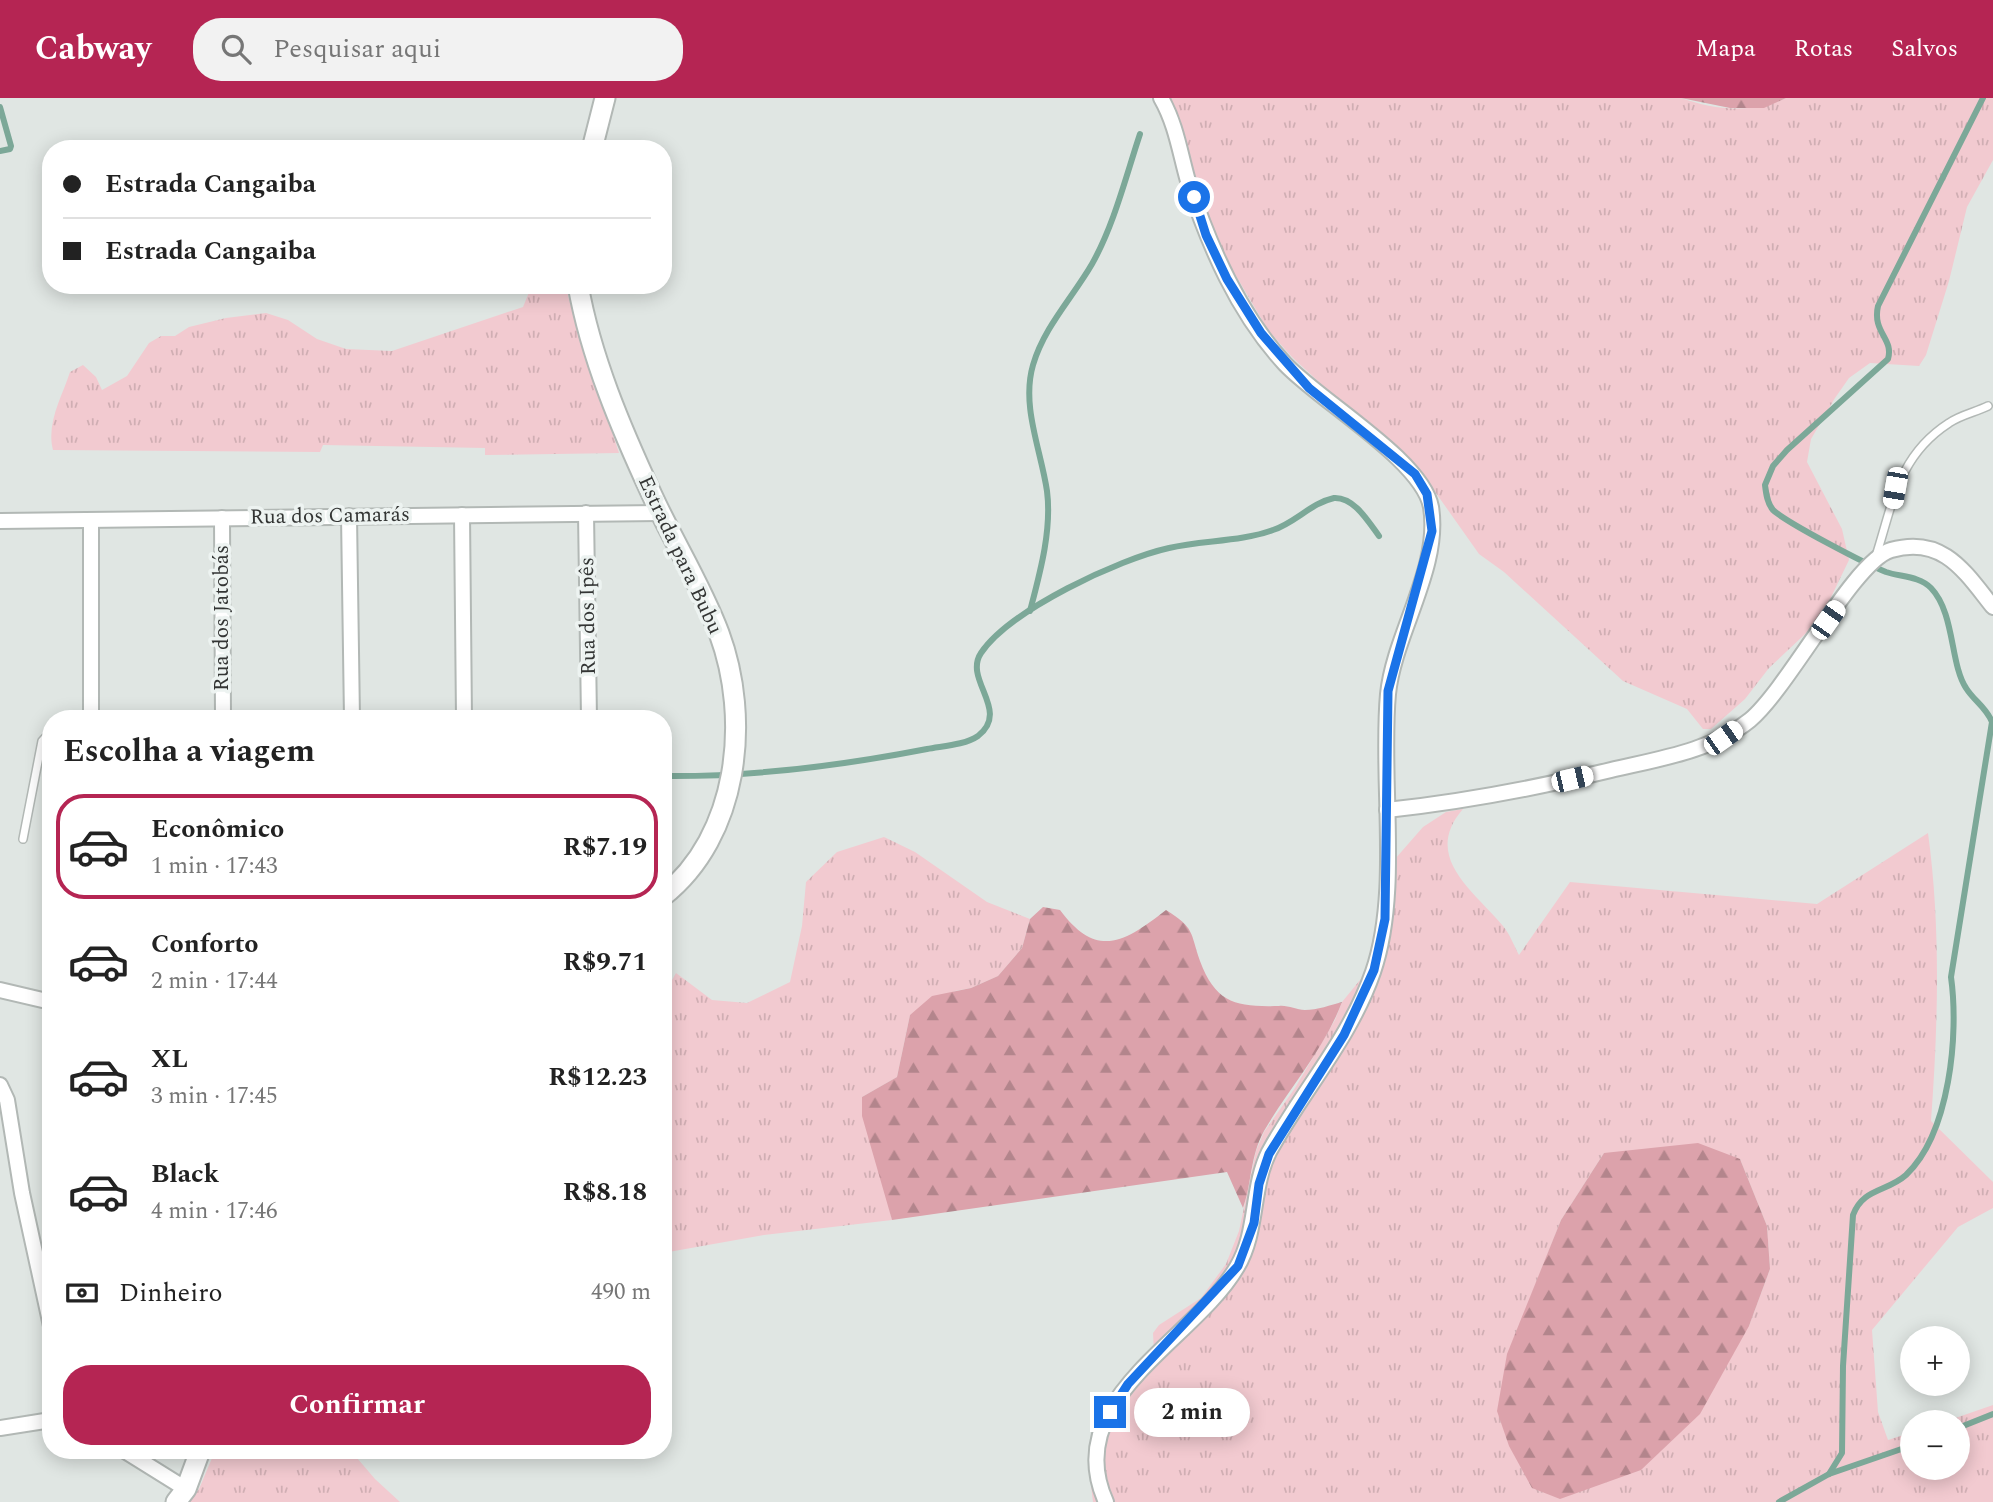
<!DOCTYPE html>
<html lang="pt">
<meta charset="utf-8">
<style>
:root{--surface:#fff;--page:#f2f2f2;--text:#222;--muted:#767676;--line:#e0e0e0;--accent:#b52553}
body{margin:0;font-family:Spectral,serif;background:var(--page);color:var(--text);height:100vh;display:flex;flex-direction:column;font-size:26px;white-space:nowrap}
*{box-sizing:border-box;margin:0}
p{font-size:23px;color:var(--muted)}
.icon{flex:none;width:38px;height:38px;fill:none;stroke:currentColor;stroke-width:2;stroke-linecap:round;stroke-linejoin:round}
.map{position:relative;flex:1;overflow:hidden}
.drawer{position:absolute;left:42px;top:612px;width:630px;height:749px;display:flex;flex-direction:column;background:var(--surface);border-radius:28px;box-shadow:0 4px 18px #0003}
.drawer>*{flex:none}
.banner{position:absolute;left:42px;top:42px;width:630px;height:154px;border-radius:28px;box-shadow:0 4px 18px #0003;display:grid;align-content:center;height:154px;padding:0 21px;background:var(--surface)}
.buttons{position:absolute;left:1900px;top:1228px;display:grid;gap:14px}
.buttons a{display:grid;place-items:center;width:70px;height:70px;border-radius:50%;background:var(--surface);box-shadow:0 4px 18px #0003;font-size:35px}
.end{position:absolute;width:32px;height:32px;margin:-16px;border:9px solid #1a73e8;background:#fff;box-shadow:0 0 0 4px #fff}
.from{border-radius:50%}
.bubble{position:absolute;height:49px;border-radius:24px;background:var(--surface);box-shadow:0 4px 18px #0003;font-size:23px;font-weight:700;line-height:49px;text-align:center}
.car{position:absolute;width:21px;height:42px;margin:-21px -10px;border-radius:9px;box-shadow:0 0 5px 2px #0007;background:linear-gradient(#fff 24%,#345 0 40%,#fff 0 76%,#345 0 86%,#fff 0)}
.banner b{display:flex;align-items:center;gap:24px;height:66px;font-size:26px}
.banner b+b{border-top:2px solid var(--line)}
.banner i{width:18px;height:18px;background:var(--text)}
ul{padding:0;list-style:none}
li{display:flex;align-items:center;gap:21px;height:105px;margin:0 14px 10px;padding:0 7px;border:4px solid transparent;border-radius:28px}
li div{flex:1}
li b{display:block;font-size:26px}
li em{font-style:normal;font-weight:700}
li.active{border-color:var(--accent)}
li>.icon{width:63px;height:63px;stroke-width:1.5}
h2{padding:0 21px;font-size:32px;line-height:84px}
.pay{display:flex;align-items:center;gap:18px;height:77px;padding:0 21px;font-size:26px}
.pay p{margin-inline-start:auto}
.primary-button{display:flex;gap:14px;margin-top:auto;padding:14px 21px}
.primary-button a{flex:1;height:80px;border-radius:28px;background:var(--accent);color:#fff;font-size:28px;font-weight:700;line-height:80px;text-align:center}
header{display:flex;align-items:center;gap:42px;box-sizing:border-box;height:98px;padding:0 35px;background:var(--accent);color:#fff}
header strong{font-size:33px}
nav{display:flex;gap:38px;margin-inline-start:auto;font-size:24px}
.search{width:490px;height:63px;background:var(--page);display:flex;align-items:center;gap:18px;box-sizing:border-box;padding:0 24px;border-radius:28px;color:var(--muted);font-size:26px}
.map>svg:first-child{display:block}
.grass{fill:url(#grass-tufts);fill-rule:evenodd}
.forest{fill:url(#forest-firs)}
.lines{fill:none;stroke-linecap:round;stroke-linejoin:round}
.stream{stroke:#7ca898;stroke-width:6}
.service-casing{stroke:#b2b8b5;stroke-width:10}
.minor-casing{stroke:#b2b8b5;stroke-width:18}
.tertiary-casing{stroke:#b2b8b5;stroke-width:23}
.service{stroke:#fff;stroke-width:7}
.minor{stroke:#fff;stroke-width:14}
.tertiary{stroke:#fff;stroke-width:19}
.route{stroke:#1a73e8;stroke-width:9}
.labels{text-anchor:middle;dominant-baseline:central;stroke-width:7;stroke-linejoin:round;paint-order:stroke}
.street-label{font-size:21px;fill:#333534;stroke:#edf3f1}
</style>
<header>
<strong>Cabway</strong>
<div class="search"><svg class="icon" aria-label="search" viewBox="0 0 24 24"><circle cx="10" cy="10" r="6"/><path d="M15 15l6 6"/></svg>Pesquisar aqui</div>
<nav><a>Mapa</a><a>Rotas</a><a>Salvos</a></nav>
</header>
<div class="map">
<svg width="1993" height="1404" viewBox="0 0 1993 1404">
<defs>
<pattern id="grass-tufts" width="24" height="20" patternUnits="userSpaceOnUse" patternTransform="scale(1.75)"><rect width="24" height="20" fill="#f2cad0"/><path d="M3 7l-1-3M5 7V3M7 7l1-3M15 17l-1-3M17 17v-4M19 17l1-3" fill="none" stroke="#d0aeb3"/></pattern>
<pattern id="forest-firs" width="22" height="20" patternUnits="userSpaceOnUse" patternTransform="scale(1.75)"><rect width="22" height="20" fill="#dca2ab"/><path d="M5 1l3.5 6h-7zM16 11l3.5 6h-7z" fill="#b3858c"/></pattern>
</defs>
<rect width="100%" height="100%" fill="#e0e6e3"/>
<g class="grass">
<path d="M1167 0H1681C1715 12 1752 16 1786 0H1993V62L1967 109 1949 183 1926 257 1919 268 1870 265 1849 280 1835 300 1811 341 1807 364 1842 431 1849 462 1820 522 1769 570 1745 601 1711 631H1703L1687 611 1623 583 1504 474 1479 456 1431 388 1292 259 1268 232 1222 154 1196 85 1184 34Z"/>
<path d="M532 187H568V198L619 355 485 357V350L323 347 320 354 53 352C46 325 62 299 70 274L83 267 96 279 102 292 127 278 149 245 161 238H175L189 229 226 220 266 215 288 222 317 241 346 251 392 253 523 209Z"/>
<path d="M1463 711C1421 759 1475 794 1503 828 1510 836 1514 848 1519 857L1570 784 1817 806 1928 735C1941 830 1938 928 1931 1023L1993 1084V1110L1958 1129 1872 1232 1878 1314 1888 1342 1913 1334V1370H1958V1325H1941L1993 1307V1404H1093L1090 1379 1099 1343 1154 1255 1153 1235 1159 1227 1201 1200 1226 1166 1239 1133 1256 1053 1264 1034 1295 990 1335 922 1342 904 1365 876 1375 832 1381 777 1423 729 1446 714ZM1604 1055 1740 1061 1767 1128 1770 1171 1749 1228 1539 1178 1561 1122Z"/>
<polygon points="884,739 915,754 987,804 1030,821 1022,850 998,878 971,890 955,893 910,917 897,979 862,999 892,1122 764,1137 663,1155 663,898 676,875 712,902 747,905 790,884 802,828 806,784 837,754"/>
<polygon points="215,1353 351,1353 375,1381 400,1404 189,1404 199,1391"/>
</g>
<g class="forest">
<polygon points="1681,0 1786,0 1764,10 1730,10"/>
<path d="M1043 809 1060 812C1097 862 1125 844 1166 812 1195 830 1190 834 1200 863 1216 906 1237 909 1279 908 1288 907 1296 912 1305 912 1317 912 1331 907 1342 904 1324 952 1289 990 1264 1033 1250 1058 1252 1085 1243 1110L1227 1074 892 1122 862 1018V999L897 979 910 917 932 898 971 890 998 878 1022 850 1030 821Z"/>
<polygon points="1698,1045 1740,1061 1767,1128 1770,1171 1749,1228 1700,1316 1641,1372 1560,1401 1532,1390 1509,1348 1497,1313 1507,1256 1561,1122 1604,1055"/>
</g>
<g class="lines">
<g class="stream">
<polyline points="0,9 11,48 10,51 0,53"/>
<path d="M1030 513C1040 475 1052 432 1047 393 1041 352 1021 308 1033 267 1044 229 1073 199 1092 166 1114 127 1126 78 1140 36"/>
<path d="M663 678C752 679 840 668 927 651 942 648 965 647 978 638 1011 612 963 582 981 555 1010 512 1119 461 1169 450 1203 442 1240 444 1273 432 1295 425 1311 405 1334 400 1354 399 1368 423 1379 438"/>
<polyline points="1958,1330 1993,1316"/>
<path d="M1829 1376 1842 1355 1843 1268 1853 1117C1863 1090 1887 1094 1906 1077 1950 1035 1959 936 1951 879L1992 624C1986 609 1974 603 1966 590 1950 566 1955 515 1931 490 1919 478 1901 479 1886 474 1866 466 1787 425 1773 412 1767 405 1766 395 1765 387L1773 368 1787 352 1888 261C1894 240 1872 235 1878 208L1983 0"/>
<polyline points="1779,1404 1829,1376 1913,1347"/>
</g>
<g class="service-casing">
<g id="service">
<path d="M1876 458C1893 405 1898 358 1949 325 1960 317 1976 314 1988 308"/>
<polyline points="73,621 90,620"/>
<polyline points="23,741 42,643 51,633"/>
</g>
</g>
<g class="minor-casing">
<g id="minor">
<polyline points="586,415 589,621"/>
<polyline points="462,417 464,621"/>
<polyline points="349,418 352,621"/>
<polyline points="222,420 223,621"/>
<polyline points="91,422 91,621"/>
<polyline points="0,423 660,415"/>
<path d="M1387 712C1463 704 1536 690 1611 672 1658 661 1712 653 1750 622 1790 588 1854 463 1891 452 1943 437 1965 474 1993 509"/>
<polyline points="0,892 51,904"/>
<polyline points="0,987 7,1002 22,1095 51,1228"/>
<polyline points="0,1330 51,1322"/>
<polyline points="125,1353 186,1391"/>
<path d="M1106 1404C1059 1301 1194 1243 1237 1169 1258 1134 1251 1090 1269 1054 1302 993 1350 941 1373 874 1401 793 1380 682 1388 596 1394 536 1441 470 1431 409 1422 362 1321 304 1285 266 1238 215 1209 148 1188 83 1180 55 1176 26 1161 0"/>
</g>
</g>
<g class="tertiary-casing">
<g id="tertiary">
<polyline points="592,51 605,0"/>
<path d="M578 187C591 260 621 330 652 397 673 443 701 487 719 535 751 621 739 738 663 798"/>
<polyline points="176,1404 186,1391 200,1353"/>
</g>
</g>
<use href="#service" class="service"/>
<use href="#minor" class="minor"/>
<use href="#tertiary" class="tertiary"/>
</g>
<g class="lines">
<polyline class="route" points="1110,1314 1128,1286 1238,1168 1254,1125 1259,1086 1269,1056 1344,937 1374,872 1385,821 1388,593 1432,433 1427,396 1415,376 1309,290 1261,235 1227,181 1206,137 1194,99"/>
</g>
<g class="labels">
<g class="street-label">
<text transform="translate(330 418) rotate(-1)">Rua dos Camarás</text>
<text transform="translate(680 457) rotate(65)">Estrada para Bubu</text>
<text transform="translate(588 518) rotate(-91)">Rua dos Ipês</text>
<text transform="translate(222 520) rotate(-90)">Rua dos Jatobás</text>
</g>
</g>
</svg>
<div class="buttons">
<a>+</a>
<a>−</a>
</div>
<i class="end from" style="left:1194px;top:99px"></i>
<i class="end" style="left:1110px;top:1314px"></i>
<div class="bubble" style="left:1134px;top:1290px;width:116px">2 min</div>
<i class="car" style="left:1895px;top:390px;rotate:190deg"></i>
<i class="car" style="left:1828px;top:522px;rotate:35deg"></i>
<i class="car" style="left:1723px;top:640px;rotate:55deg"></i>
<i class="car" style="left:1572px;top:681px;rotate:77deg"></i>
<div class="banner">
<b><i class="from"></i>Estrada Cangaiba</b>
<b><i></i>Estrada Cangaiba</b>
</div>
<section class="drawer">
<h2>Escolha a viagem</h2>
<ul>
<li class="active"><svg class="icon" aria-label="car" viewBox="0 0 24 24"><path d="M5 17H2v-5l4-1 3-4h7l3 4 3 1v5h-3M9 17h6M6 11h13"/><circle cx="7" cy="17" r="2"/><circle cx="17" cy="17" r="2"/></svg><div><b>Econômico</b><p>1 min · 17:43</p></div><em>R$7.19</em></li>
<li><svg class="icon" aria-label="car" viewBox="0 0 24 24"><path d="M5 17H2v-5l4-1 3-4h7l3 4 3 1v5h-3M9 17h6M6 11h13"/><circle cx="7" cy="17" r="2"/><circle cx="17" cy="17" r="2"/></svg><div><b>Conforto</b><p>2 min · 17:44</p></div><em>R$9.71</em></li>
<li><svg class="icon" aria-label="car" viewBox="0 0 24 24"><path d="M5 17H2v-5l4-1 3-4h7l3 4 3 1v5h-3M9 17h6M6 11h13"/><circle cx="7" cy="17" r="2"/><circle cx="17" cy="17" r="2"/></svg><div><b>XL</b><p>3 min · 17:45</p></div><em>R$12.23</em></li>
<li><svg class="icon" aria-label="car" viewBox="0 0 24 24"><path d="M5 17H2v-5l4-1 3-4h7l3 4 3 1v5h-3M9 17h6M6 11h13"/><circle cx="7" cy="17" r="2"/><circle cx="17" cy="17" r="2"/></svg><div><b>Black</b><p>4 min · 17:46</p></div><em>R$8.18</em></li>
</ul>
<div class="pay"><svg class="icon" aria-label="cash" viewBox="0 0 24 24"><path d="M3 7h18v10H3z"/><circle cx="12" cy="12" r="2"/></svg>Dinheiro<p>490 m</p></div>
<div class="primary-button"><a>Confirmar</a></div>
</section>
</div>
